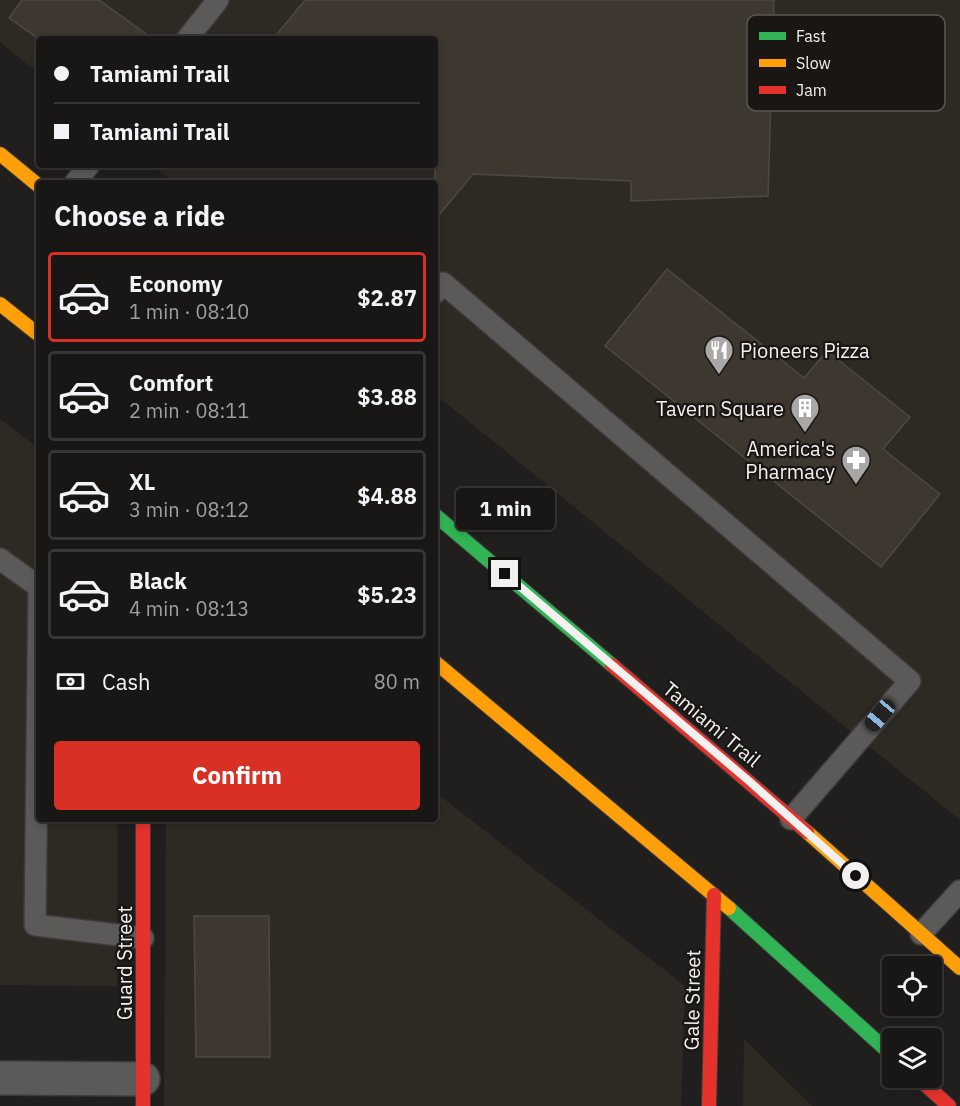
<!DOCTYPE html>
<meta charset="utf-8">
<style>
:root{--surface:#191716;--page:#22201f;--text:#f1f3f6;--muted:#9f9fa1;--line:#373635;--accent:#d93025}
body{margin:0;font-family:"IBM Plex Sans",sans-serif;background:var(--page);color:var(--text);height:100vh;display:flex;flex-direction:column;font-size:22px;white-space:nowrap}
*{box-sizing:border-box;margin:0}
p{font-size:20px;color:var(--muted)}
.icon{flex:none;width:33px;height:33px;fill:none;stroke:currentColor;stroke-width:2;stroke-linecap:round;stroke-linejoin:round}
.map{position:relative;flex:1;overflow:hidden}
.drawer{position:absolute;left:36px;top:180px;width:402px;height:642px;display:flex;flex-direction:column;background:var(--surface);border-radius:6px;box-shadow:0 3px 9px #0003,0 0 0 2px var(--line)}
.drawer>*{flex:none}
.top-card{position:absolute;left:36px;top:36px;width:402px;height:132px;border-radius:6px;box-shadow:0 3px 9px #0003,0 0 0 2px var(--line);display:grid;align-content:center;height:132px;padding:0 18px;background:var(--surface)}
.buttons{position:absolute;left:882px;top:956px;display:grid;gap:12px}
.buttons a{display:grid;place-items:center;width:60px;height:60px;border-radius:6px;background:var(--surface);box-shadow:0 3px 9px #0003,0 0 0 2px var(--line);font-size:30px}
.end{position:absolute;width:27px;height:27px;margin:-14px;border:8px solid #f3f1ef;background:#111;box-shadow:0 0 0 3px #111}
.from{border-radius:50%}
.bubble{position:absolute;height:42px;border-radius:6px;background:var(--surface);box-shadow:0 3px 9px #0003,0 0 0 2px var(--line);font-size:20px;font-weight:700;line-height:42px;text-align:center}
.car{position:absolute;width:18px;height:36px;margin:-18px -9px;border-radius:8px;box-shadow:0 0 4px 2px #0007;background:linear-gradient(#222 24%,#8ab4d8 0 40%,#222 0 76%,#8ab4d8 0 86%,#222 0)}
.top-card b{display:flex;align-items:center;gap:21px;height:57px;font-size:22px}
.top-card b+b{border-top:2px solid var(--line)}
.top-card i{width:15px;height:15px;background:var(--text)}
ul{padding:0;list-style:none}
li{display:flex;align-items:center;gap:18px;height:90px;margin:0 12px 9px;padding:0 6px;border:3px solid var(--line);border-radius:6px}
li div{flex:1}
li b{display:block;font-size:22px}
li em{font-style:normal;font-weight:700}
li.selected{border-color:var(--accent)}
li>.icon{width:54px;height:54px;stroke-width:1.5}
h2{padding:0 18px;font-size:27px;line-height:72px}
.pay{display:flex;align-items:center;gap:15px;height:66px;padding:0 18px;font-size:22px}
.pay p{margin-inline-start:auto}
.action{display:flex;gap:12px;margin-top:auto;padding:12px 18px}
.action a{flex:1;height:69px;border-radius:6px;background:var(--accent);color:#fff;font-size:24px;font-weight:700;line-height:69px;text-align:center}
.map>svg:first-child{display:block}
.built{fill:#2f2923}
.building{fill:#3e372f;stroke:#4b4947;stroke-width:1.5}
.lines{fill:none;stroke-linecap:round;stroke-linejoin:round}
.lane-casing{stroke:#3c3b3a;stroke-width:24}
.street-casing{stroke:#3c3b3a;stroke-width:36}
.fast-casing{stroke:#3c3b3a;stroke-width:16}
.slow-casing{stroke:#3c3b3a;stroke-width:16}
.jam-casing{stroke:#3c3b3a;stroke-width:16}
.lane{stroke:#5c5a58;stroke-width:21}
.street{stroke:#5c5a58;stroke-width:33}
.fast{stroke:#30b455;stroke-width:14}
.slow{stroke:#ff9f0a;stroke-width:14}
.jam{stroke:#e5322d;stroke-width:14}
.route{stroke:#f3f1ef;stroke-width:8}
.labels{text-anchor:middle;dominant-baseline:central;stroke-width:4.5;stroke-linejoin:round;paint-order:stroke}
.poi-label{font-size:20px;fill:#f3f1ef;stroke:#191613;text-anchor:end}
.street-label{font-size:20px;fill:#f3f1ef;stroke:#191613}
.key{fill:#191613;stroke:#5a5855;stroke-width:1.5}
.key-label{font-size:16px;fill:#f3f1ef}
</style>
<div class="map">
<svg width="960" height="1106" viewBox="0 0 960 1106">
<rect width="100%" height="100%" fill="#211f1d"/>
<g class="built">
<polygon points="0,0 960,0 960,820 435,394 435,183 174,183 152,165 435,165 435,39 39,39 39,74 0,42"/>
<polygon points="0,419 39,449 39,819 117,819 117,986 0,985"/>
<polygon points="435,792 685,986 681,1106 164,1106 166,819 435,819"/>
<polygon points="744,1039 812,1106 743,1106"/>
</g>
<g class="building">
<polygon points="22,0 99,0 153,39 39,39 9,18"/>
<polygon points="305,0 774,0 768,196 631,201 631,181 473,174 435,220 435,39 273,39"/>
<polygon points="667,269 804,378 827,351 910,417 883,449 940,494 881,567 605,346"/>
<polygon points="194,916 269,916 270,1057 196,1057"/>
</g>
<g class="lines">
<g class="lane-casing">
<g id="lane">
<polyline points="187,39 218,0"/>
<polyline points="75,183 89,165"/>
<polyline points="435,293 443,283 910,681 791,819"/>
<polyline points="0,559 39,587"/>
<polyline points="39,587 35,925 143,938"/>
<polyline points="921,934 960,891"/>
</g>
</g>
<g class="street-casing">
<polyline id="street" points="0,1078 143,1079"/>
</g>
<g class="fast-casing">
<g id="fast">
<polyline points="435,515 612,665"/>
<polyline points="729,908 892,1055"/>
</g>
</g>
<g class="slow-casing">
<g id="slow">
<polyline points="0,154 39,186"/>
<polyline points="0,304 39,335"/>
<polyline points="435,662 729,908"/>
<polyline points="807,832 960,968"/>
</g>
</g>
<g class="jam-casing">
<g id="jam">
<polyline points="612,665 807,832"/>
<polyline points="143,819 143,1106"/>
<polyline points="917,1077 949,1106"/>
<polyline points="709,1106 714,895"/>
</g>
</g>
<use href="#lane" class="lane"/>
<use href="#street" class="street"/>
<use href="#fast" class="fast"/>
<use href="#slow" class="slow"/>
<use href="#jam" class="jam"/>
</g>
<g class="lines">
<polyline class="route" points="505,574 749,781 856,876"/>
</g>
<defs>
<g id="restaurant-pin" transform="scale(1.5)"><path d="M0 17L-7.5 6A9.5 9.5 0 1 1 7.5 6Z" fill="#aaa8a6" stroke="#191613"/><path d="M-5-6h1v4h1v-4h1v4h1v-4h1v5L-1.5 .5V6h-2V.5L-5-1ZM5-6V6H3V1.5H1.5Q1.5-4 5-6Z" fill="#fff"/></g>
<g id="building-pin" transform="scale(1.5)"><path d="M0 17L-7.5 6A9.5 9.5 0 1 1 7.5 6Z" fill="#aaa8a6" stroke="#191613"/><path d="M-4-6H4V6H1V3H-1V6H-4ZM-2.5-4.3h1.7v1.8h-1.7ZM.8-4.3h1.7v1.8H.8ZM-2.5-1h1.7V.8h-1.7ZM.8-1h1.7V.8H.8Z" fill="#fff"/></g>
<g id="pharmacy-pin" transform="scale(1.5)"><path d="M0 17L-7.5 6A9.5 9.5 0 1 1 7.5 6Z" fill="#aaa8a6" stroke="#191613"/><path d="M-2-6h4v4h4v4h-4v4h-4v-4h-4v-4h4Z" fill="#fff"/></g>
</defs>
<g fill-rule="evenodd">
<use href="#restaurant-pin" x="719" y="350"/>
<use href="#building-pin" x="805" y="408"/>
<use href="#pharmacy-pin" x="856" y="460"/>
</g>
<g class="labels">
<g class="poi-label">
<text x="740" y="350" text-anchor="start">Pioneers Pizza</text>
<text x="784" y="408">Tavern Square</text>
<text x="835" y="448">America's<tspan x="835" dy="23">Pharmacy</tspan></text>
</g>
<g class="street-label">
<text transform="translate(712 724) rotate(40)">Tamiami Trail</text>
<text transform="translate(124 963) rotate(-90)">Guard Street</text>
<text transform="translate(692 1000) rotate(-89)">Gale Street</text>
</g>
</g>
<rect x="747" y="15" width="198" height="96" rx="9" class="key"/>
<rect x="759" y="32" width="27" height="8" fill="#30b455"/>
<rect x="759" y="59" width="27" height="8" fill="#ff9f0a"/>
<rect x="759" y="86" width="27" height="8" fill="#e5322d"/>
<g class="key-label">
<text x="796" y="42">Fast</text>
<text x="796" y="69">Slow</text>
<text x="796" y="96">Jam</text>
</g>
</svg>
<div class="buttons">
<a><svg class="icon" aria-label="locate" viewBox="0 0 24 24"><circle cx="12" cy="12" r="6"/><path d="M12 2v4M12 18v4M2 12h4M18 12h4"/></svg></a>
<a><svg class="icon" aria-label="layers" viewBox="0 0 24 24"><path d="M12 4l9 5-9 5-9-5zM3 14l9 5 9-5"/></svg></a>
</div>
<i class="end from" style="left:856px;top:876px"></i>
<i class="end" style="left:505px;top:574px"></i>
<div class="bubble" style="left:456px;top:488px;width:99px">1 min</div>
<i class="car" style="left:880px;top:715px;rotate:220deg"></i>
<div class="top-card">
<b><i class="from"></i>Tamiami Trail</b>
<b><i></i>Tamiami Trail</b>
</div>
<section class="drawer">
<h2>Choose a ride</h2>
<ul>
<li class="selected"><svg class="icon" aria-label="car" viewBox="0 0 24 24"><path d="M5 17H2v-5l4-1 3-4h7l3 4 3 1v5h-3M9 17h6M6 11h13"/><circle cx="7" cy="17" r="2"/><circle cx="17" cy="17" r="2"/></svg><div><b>Economy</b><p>1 min · 08:10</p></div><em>$2.87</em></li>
<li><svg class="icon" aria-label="car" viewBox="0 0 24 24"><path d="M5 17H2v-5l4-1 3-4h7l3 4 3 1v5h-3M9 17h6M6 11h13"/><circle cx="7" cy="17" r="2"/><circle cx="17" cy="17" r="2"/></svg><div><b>Comfort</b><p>2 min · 08:11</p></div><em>$3.88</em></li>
<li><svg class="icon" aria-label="car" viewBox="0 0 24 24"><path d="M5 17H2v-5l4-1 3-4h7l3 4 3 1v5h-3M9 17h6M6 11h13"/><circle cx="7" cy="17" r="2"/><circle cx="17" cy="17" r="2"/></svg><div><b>XL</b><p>3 min · 08:12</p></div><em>$4.88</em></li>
<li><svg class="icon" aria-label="car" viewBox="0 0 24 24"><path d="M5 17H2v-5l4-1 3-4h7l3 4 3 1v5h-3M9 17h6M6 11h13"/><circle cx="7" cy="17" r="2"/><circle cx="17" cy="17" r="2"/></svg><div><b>Black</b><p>4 min · 08:13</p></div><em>$5.23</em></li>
</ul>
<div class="pay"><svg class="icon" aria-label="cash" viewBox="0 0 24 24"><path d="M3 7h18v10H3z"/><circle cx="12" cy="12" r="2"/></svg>Cash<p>80 m</p></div>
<div class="action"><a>Confirm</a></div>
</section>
</div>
